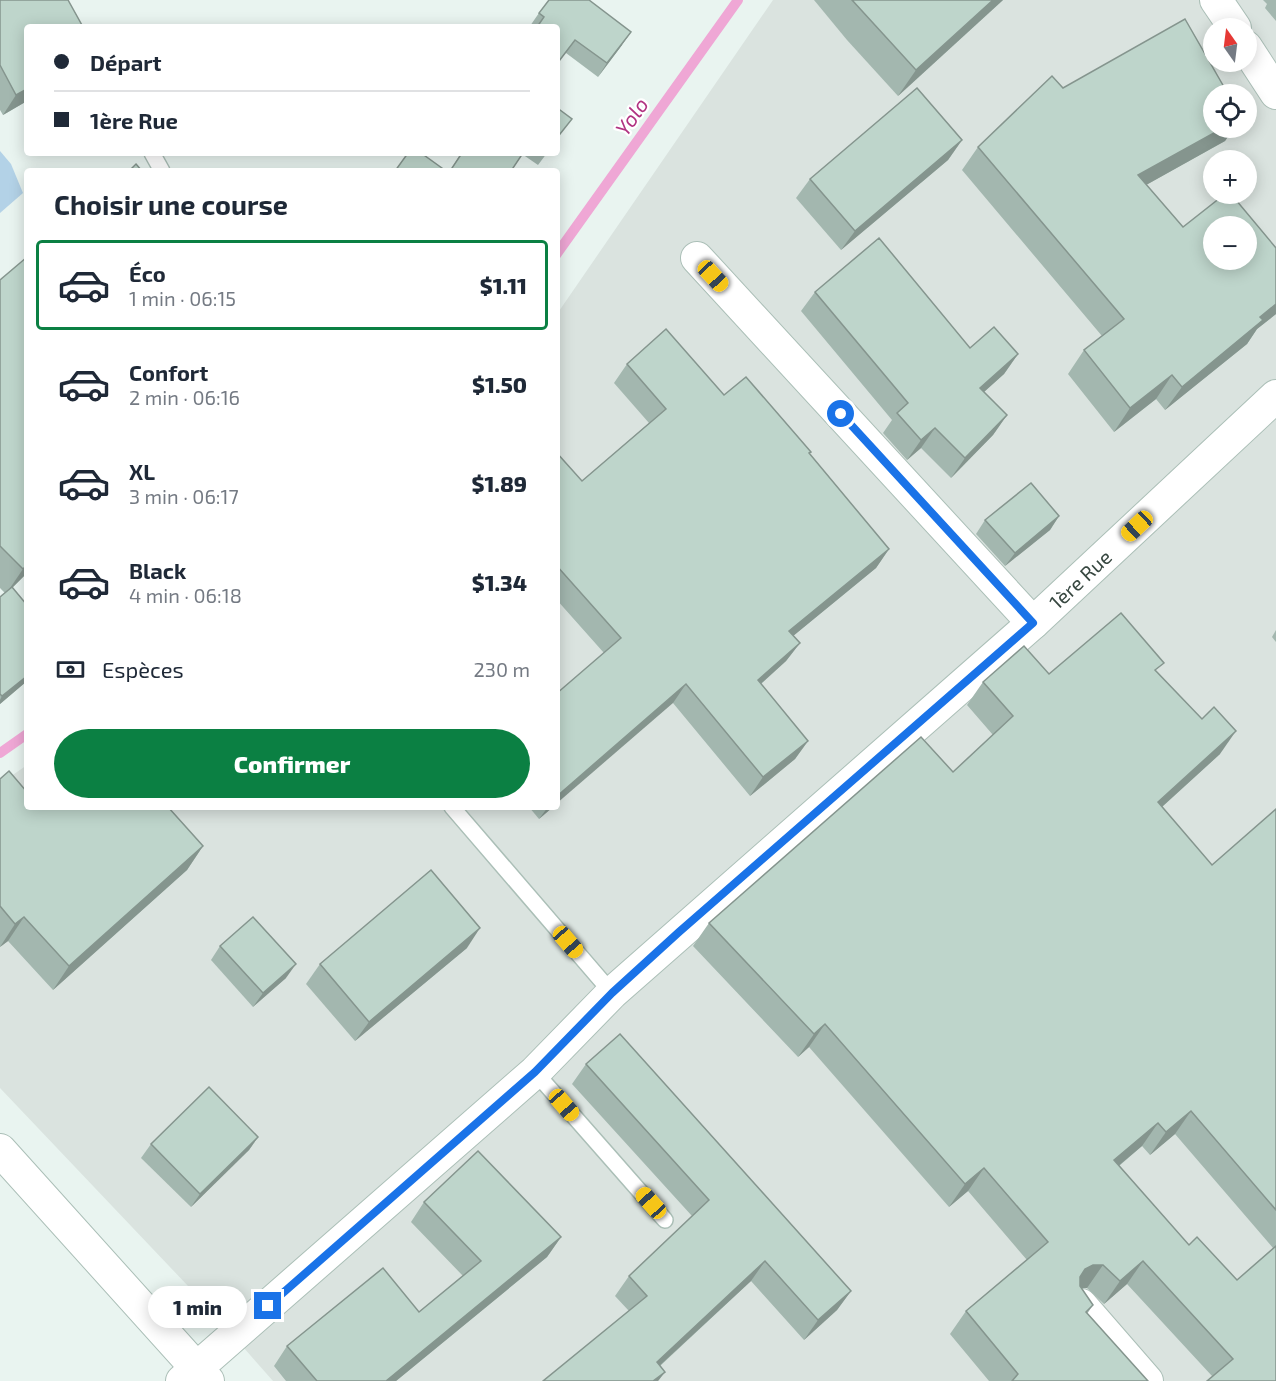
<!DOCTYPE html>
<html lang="fr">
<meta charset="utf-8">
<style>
:root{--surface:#fff;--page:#f6f6f7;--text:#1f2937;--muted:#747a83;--line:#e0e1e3;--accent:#0b8043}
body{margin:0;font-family:"Exo 2",sans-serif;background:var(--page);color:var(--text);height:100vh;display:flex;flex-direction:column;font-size:22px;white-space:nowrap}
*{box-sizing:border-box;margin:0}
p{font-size:20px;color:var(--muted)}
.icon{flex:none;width:33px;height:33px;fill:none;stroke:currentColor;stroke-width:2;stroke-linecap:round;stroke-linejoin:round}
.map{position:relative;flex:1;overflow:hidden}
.drawer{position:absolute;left:24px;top:168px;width:536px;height:642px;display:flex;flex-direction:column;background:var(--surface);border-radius:6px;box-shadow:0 3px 15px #0003}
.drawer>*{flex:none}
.banner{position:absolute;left:24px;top:24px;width:536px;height:132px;border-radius:6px;box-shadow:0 3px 15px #0003;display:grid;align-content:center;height:132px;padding:0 30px;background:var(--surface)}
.needle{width:39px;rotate:346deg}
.controls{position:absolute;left:1203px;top:18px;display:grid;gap:12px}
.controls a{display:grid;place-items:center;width:54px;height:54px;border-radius:50%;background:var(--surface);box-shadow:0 3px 15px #0003;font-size:30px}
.end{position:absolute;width:27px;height:27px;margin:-14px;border:8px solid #1a73e8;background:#fff;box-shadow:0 0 0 3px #fff}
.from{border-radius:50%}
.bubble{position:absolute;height:42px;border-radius:21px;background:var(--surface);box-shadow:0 3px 15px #0003;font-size:20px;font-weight:800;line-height:42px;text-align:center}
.car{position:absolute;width:18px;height:36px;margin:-18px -9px;border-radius:8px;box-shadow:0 0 4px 2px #0007;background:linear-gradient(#f5c518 24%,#345 0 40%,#f5c518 0 76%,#345 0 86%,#f5c518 0)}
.banner b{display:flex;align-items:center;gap:21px;height:57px;font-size:22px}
.banner b+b{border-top:2px solid var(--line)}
.banner i{width:15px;height:15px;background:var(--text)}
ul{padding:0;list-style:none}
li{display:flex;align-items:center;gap:18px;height:90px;margin:0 12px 9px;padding:0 18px;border:3px solid transparent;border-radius:6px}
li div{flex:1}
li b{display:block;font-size:22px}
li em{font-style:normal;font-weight:800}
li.active{border-color:var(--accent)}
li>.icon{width:54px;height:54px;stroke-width:1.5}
h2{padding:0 30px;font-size:27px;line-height:72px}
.pay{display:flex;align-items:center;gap:15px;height:66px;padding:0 30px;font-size:22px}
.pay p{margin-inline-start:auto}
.action{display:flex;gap:12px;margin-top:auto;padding:12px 30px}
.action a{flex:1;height:69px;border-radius:36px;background:var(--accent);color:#fff;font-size:24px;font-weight:800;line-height:69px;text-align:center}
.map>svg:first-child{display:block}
.industrial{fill:#dae3df;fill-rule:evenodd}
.green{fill:#b3d2e7}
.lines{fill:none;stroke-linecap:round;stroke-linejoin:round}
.stream{stroke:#efa7d5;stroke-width:10}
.lane-casing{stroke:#abbfb7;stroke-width:18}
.street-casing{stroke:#abbfb7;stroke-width:34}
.lane{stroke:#fff;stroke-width:15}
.street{stroke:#fff;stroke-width:32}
.wall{fill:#a3b7af;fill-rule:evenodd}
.shaded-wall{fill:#85958e}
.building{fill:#bed5cb;stroke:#85958e;stroke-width:1.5;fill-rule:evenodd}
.route{stroke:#1a73e8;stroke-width:8}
.labels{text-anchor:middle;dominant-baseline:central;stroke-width:4.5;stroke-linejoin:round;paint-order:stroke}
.street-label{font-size:20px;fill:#374740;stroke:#fff}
.water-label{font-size:21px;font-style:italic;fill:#b13382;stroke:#fff}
</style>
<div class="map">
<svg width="1276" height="1381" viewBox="0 0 1276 1381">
<rect width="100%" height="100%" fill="#e9f4f0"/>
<path class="industrial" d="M773 0H1276V1381H273L207 1306 0 1088V784L27 765V807H556L557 314ZM1214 28H1246V62H1214ZM1214 94H1246V128H1214ZM1214 160H1246V194H1214ZM1214 226H1246V260H1214Z"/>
<polygon class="green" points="0,151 11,164 23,193 0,213"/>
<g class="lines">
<g class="stream">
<polyline points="556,255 738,0"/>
<polyline points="0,753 27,734"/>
</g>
<g class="lane-casing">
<g id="lane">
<polyline points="152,153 162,171"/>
<polyline points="452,807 612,993"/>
<polyline points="535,1072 665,1220"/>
</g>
</g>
<g class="street-casing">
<g id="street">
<polyline points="1216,0 1235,28"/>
<polyline points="1246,47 1276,93"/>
<polyline points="697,258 1033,623"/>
<polyline points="0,1150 208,1381"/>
<polyline points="1081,1305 1147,1381"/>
<polyline points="182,1381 535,1072 612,993 1033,623 1276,396"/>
</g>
</g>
<use href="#lane" class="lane"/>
<use href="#street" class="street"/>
</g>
<g class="wall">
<polygon points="0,0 27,101 3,115 0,110"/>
<polygon points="814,0 1003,0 898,96 847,40"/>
<polygon points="1263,0 1276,0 1276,21 1265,8 1267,4"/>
<polygon points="539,13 622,45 598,77 566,53 556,27 531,27 530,26"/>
<polygon points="1063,88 1214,128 1234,128 1225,141 1146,185 1183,227 1276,248 1276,314 1257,329 1247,344 1165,410 1156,399 1114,432 1068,374 1084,350 1102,336 962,170 978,147"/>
<polygon points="962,140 948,160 841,250 796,198 810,179"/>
<polygon points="461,153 547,153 538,165 522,154 511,171 450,171"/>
<polygon points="0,280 27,573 12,588 27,681 0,704 0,597 5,593 0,588"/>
<polygon points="815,292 970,348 1018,354 1004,374 984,392 1007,415 993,435 951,478 921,448 907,460 883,433 892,420 801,311"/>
<polygon points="627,364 724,395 809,454 889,549 876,568 793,636 800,643 786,661 761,684 808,741 795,759 750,796 673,703 604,653 556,599 556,452 582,481 649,423 614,383"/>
<polygon points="1059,516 1050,530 1005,566 976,534 985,520"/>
<polygon points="1276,630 1276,642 1272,637"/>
<path d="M1157 672 1220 754 1162 807 1212 865 1276 809V1381L1212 1376 1127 1284 1104 1304 1087 1288H1081L1093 1305 1087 1314 1148 1381H989L950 1334 966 1311 1027 1260 968 1191 949 1207 809 1047 798 1057 693 946 709 923 953 772 993 735 967 705 983 682 1049 674ZM1175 1134 1273 1248 1237 1280 1189 1245 1119 1166 1142 1146 1150 1155Z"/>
<polygon points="0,779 41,808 175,807 171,810 203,846 187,870 53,990 8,941 0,947"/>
<polygon points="529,807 553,807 539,819"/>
<polygon points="220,946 286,978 253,1007 211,960"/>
<polygon points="467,948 355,1041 306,984 320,964"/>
<polygon points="586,1064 851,1291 837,1310 804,1340 751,1281 660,1366 665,1372 658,1381 543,1381 629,1311 615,1296 629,1276 692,1216 572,1084"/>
<polygon points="258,1137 249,1150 191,1207 141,1158 151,1144"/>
<polygon points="424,1202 561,1237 547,1257 396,1381 286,1381 274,1366 287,1346 419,1312 463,1276 411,1222"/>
</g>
<g class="shaded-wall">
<polygon points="993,0 1003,0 898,96 916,70"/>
<polygon points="631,32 622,45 598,77 607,63"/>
<polygon points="27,89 27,101 3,115 16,95"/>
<polygon points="1223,128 1234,128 1225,141 1121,199 1138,175"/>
<polygon points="962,140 948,160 841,250 855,231"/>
<polygon points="1276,304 1276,314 1257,329 1247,344 1165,410 1182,387 1260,317"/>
<polygon points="1018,354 1004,374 966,408 980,388"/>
<polygon points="1172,375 1156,399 1114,432 1130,408"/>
<polygon points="1007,415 993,435 951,478 965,458"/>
<polygon points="935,428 921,448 907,460 921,440"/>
<polygon points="1059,516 1050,530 1005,566 1015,553"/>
<polygon points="889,549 876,568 776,650 789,631"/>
<polygon points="27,565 27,573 6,594 23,569"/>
<polygon points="800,643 786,661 745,698 758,680"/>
<polygon points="27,676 27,681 0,704 0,700 2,696"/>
<polygon points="686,684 673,703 556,804 556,797"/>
<polygon points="1236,731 1220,754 1142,825 1158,802"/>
<polygon points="808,741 795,759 750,796 763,777"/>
<polygon points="548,807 553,807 539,819"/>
<polygon points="203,846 187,870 53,990 69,966"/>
<polygon points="24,917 8,941 0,947 15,924"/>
<polygon points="480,928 467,948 355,1041 369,1022"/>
<polygon points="296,964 286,978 253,1007 263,993"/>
<polygon points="825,1024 809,1047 798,1057 814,1034"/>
<polygon points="1191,1111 1175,1134 1150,1155 1166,1132"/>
<polygon points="1158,1123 1142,1146 1098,1183 1114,1160"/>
<polygon points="258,1137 249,1150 191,1207 200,1194"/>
<polygon points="984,1168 968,1191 949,1207 965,1184"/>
<polygon points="561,1237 547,1257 396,1381 386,1381"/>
<polygon points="765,1261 751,1281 643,1381 657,1362"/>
<polygon points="1143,1261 1127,1284 1104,1304 1120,1281"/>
<polygon points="1093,1265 1103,1265 1087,1288 1077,1288 1069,1292 1085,1269"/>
<polygon points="851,1291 837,1310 804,1340 818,1320"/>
<polygon points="665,1372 658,1381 653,1381"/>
</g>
<g class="building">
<polygon points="0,0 68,0 83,27 27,27 27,89 16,95 0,65"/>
<polygon points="549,0 589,0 631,32 607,63 575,40 556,65 556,27 537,27 544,17 539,13"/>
<polygon points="852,0 993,0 916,70"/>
<path d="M1185 19 1228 94H1214V128H1223L1138 175 1183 227 1225 194H1231L1276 248V304L1260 317 1263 320 1182 387 1172 375 1130 408 1084 350 1124 319 978 147 1052 76 1063 88ZM1214 226H1246V260H1214Z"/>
<polygon points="917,88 962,140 855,231 810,179"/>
<polygon points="556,107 572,119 556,139"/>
<polygon points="408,153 421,153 446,171 395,171"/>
<polygon points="462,153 523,153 511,171 450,171"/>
<polygon points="136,164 142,171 129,171"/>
<polygon points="879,238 970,348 994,327 1018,354 980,388 1007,415 965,458 935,428 921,440 897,413 908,403 815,292"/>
<polygon points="27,257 27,565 23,569 0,546 0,280"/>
<polygon points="666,329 724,395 746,377 811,452 809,453 889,549 789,631 800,643 758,680 808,741 763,777 686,684 556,797 556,694 621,638 556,565 556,452 582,481 666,409 627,364"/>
<polygon points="1031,483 1059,516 1015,553 985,520"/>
<polygon points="12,587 27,605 27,676 2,696 0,694 0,597"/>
<polygon points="1121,613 1164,663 1155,670 1202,719 1214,707 1236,731 1158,802 1212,865 1276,809 1276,1210 1191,1111 1166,1132 1158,1123 1114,1160 1189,1245 1197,1237 1237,1280 1276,1246 1276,1381 1207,1381 1233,1359 1143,1261 1120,1281 1103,1265 1093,1265 1085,1269 1080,1277 1080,1286 1093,1305 1086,1312 1148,1381 1012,1381 1018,1374 966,1311 1048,1242 984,1168 965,1184 825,1024 814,1034 709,923 921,737 953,772 1013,716 983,682 1024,646 1049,674"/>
<polygon points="9,771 27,792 27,807 168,807 203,846 69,966 24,917 15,924 0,906 0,779"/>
<polygon points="431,870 480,928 369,1022 320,964"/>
<polygon points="253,917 296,964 263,993 220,946"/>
<polygon points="620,1034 851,1291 818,1320 765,1261 657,1362 665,1372 653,1381 543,1381 647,1296 629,1276 709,1200 586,1064"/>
<polygon points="209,1087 258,1137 200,1194 151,1144"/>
<polygon points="478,1151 561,1237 386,1381 317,1381 287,1346 383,1268 419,1312 481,1261 424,1202"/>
</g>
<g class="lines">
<polyline class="route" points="268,1306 535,1072 612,993 679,932 1033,623 841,414"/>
</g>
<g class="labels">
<g class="street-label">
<text transform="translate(1080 579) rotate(-43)">1ère Rue</text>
</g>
<g class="water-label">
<text transform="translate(631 116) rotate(-55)">Yolo</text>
</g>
</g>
</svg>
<div class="controls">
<a><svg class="needle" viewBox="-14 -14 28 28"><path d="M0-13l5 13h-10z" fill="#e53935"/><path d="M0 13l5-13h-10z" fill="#747a83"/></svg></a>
<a><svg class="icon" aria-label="locate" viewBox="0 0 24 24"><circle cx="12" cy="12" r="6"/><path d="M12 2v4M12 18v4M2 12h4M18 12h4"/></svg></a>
<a>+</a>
<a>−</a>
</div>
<i class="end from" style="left:841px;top:414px"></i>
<i class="end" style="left:268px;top:1306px"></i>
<div class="bubble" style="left:148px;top:1286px;width:99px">1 min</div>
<i class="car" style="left:713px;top:276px;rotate:137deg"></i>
<i class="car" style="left:1137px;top:526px;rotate:227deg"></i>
<i class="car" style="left:568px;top:942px;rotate:139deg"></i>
<i class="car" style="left:564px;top:1105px;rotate:139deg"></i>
<i class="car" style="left:651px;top:1203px;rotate:318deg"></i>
<div class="banner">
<b><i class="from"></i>Départ</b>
<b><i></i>1ère Rue</b>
</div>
<section class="drawer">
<h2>Choisir une course</h2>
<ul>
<li class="active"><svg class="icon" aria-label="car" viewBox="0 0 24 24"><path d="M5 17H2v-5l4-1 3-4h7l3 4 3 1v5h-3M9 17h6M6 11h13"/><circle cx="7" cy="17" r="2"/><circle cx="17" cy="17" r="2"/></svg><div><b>Éco</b><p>1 min · 06:15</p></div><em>$1.11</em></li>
<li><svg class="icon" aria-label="car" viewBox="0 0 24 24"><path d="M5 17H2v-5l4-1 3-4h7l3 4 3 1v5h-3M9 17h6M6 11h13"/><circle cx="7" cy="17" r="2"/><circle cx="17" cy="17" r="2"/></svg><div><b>Confort</b><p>2 min · 06:16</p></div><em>$1.50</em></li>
<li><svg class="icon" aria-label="car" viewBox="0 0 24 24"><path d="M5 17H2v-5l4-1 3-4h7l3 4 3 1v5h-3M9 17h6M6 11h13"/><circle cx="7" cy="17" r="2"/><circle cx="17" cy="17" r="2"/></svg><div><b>XL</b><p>3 min · 06:17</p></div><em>$1.89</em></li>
<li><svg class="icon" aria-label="car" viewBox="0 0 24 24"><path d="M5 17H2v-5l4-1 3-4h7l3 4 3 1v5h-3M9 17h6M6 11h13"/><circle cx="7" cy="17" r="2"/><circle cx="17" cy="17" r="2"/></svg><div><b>Black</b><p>4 min · 06:18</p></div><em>$1.34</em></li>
</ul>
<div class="pay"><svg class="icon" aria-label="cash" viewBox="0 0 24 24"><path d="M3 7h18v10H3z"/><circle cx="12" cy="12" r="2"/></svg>Espèces<p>230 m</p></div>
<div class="action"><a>Confirmer</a></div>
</section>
</div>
